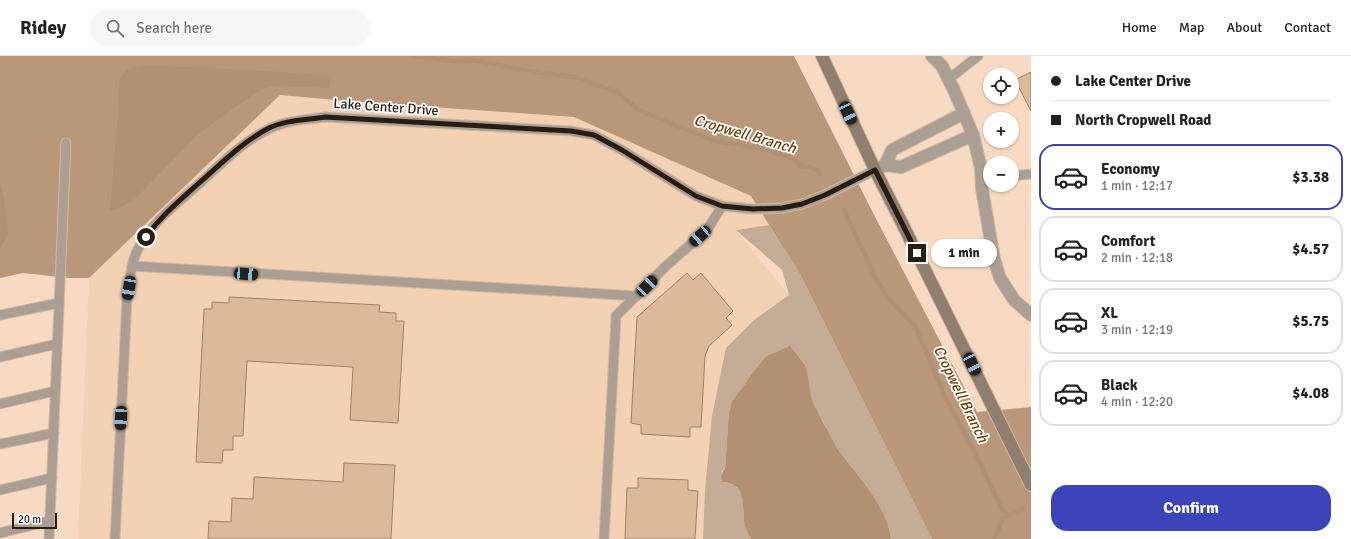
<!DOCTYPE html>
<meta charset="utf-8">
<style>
:root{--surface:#fff;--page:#f6f6f6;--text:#222;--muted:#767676;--line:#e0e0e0;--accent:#3b44b8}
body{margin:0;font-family:Signika,sans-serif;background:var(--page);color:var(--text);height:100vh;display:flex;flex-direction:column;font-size:15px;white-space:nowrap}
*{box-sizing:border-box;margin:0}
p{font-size:13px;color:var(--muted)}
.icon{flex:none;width:22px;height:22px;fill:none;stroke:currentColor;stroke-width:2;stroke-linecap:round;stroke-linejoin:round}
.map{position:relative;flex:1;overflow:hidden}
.sheet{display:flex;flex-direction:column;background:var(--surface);width:320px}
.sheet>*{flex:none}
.hud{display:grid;align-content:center;height:88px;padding:0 20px;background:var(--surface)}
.buttons{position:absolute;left:983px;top:12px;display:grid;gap:8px}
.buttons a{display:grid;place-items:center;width:36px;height:36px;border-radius:50%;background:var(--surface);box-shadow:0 1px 3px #0004;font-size:20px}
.scale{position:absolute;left:12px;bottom:10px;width:45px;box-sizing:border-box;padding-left:4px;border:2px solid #281d14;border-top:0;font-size:11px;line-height:14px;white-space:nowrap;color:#281d14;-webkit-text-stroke:3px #fff;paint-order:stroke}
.end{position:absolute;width:18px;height:18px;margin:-9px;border:5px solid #281d14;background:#fff;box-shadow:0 0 0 2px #fff}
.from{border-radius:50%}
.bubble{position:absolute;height:28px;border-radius:14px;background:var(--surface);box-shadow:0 1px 3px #0004;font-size:13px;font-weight:800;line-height:28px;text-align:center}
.car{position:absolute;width:12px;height:24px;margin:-12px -6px;border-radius:5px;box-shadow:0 0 3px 1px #0007;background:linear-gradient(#222 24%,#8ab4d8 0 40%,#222 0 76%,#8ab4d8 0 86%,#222 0)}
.hud b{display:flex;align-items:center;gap:14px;height:38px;font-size:15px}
.hud b+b{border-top:1px solid var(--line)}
.hud i{width:10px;height:10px;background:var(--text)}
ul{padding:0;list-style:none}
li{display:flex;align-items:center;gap:12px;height:66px;margin:0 8px 6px;padding:0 12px;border:2px solid var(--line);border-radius:16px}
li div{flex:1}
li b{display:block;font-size:15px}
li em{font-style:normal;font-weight:800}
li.current{border-color:var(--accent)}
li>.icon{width:36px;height:36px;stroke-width:1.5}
.button{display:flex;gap:8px;margin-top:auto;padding:8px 20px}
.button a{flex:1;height:46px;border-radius:16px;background:var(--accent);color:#fff;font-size:16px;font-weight:800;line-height:46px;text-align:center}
header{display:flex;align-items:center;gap:24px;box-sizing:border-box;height:56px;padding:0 20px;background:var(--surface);border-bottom:1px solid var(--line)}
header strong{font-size:19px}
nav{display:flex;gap:22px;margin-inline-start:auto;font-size:14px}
.search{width:280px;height:36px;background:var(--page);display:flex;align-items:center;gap:10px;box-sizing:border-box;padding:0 14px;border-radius:16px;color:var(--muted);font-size:15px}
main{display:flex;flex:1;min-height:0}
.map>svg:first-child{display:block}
.built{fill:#f4d1b2}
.green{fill:#c4ac97}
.forest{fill:#ba9778}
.water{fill:#b39071}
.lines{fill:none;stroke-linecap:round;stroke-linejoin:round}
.stream{stroke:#b39071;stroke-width:4.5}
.building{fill:#ddb999;stroke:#9b816a}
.lane-casing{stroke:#d2b8a2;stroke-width:11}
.street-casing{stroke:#d2b8a2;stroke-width:14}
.secondary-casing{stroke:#d2b8a2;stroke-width:14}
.lane{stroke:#ab9f94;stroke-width:9}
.street{stroke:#ab9f94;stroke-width:12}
.secondary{stroke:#907f6f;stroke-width:12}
.route{stroke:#281d14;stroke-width:5}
.labels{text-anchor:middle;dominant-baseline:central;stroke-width:3.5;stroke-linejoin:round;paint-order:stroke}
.street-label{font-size:14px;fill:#281d14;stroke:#fff}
.water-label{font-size:15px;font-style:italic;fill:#6f410a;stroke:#fff}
</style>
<header>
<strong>Ridey</strong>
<div class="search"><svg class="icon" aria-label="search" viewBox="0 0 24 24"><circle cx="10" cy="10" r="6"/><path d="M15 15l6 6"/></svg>Search here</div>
<nav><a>Home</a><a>Map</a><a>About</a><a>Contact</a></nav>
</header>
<main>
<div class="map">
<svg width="1031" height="483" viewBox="0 0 1031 483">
<rect width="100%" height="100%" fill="#f7dac1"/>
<polygon class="built" points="280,39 347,45 574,61 751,140 769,169 736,174 789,239 754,264 702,481 703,483 78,483 89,222"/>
<path class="green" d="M769 169 801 220 932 483H891C887 448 856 419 837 392 831 384 828 375 824 367 818 358 812 348 809 337 806 326 809 310 800 302 795 297 786 296 780 294L766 300 753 316 742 332 732 345 729 356 725 413 722 415 723 426C748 430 742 447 744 465 745 471 748 477 751 483H703L705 434 712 360 726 292 754 264 789 239 782 214 736 174Z"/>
<polygon class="forest" points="0,0 794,0 872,155 977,356 1031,351 1031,483 932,483 801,220 751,140 574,61 347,45 280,39 89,222 69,222 23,217 0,222"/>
<g class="water">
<path d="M144 10C205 11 266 14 327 20L331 26 329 32 269 30 257 36 198 78 136 142 116 154H110L118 58 119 23 127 13Z"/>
<polygon points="0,127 4,141 8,178 0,193"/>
<path d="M790 290C795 298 803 303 806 312 810 326 808 338 815 351 820 361 826 371 831 381 833 384 834 388 837 392 856 419 887 448 891 483H751C748 477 745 472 744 465 742 447 747 429 723 426L721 422 723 415 725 413 729 356 732 345 742 332 753 316 766 300Z"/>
</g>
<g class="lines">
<g class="stream">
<polyline points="411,0 456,5 472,4 541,17 575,21 619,37 637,53 667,66 715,85 763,93 780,98 795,104 801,110 810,111 819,115 820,118"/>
<polyline points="844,154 877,225 888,242 915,270 946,343 975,396 1002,454 1007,459"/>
<polyline points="1007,459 1023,453"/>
<polyline points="994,483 1003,463 1007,459"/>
</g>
</g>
<g class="building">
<polygon points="1031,16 1031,55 1015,24"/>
<polygon points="687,217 693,224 701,217 733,255 726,262 732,269 709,290 705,300 701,371 690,371 690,381 641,378 641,369 631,367 637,261"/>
<polygon points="229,241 380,249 379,256 396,257 396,265 404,265 398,367 350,364 353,311 247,305 243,380 233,380 233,394 223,394 222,407 196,406 204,253 212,253 212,246 229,247"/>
<polygon points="344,407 395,409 391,483 208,483 209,465 231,466 232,442 253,443 254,421 343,426"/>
<polygon points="638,422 688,424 688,434 698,435 695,483 625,483 627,432 638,432"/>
</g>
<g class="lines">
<g class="lane-casing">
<g id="lane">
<polyline points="949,23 978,0"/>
<polyline points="1012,120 1031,118"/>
<polyline points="982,123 990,122"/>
<polyline points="132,210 637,240"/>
<polyline points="0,259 59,247"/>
<polyline points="0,301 57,288"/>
<polyline points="0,348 55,335"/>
<polyline points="0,388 54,377"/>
<polyline points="0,434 52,422"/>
<polyline points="0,477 50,465"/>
<polyline points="49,483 66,87"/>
<path d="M115 483 127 242C130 227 130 209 137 195 150 168 177 147 199 128 221 108 242 86 269 73 286 64 306 64 325 61L571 75 594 79 622 94 696 140 722 150 753 153 782 152 802 148 825 139 875 114"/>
<polyline points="604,483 616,260 666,210 707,174 722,150"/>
</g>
</g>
<g class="street-casing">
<g id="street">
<polyline points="932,0 942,10 953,32 973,79 981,112 982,133 994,203 1000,222 1014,244 1031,259"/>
<polyline points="885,109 892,94 964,57"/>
<polyline points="875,114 885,109 901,111 973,79"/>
</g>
</g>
<g class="secondary-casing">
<polyline id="secondary" points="822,0 875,114 903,169 1031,429"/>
</g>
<use href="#lane" class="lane"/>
<use href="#street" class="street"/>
<use href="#secondary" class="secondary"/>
</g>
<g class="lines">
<path class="route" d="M146 181C161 160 180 144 199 127 221 108 242 86 269 72 286 64 306 64 325 61L571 75 594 79 622 94 696 140 722 150 753 153 782 152 802 148 825 139 875 114 917 197"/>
</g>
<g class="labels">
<g class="street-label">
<text transform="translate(386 51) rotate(4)">Lake Center Drive</text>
</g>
<g class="water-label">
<text transform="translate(745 78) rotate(16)">Cropwell Branch</text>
<text transform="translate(961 338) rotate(64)">Cropwell Branch</text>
</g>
</g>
</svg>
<div class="buttons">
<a><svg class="icon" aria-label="locate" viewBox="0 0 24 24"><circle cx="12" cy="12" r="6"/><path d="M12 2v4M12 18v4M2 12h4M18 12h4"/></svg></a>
<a>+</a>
<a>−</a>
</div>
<div class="scale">20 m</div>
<i class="end from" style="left:146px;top:181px"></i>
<i class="end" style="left:917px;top:197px"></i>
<div class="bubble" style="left:931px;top:183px;width:66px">1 min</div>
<i class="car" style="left:848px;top:57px;rotate:155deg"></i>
<i class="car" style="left:700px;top:180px;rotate:228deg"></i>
<i class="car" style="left:246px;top:218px;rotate:94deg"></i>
<i class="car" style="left:647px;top:230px;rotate:45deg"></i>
<i class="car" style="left:129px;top:232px;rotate:190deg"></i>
<i class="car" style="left:972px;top:308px;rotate:154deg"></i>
<i class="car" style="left:121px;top:362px;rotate:183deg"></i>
</div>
<section class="sheet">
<div class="hud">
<b><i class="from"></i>Lake Center Drive</b>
<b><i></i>North Cropwell Road</b>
</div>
<ul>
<li class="current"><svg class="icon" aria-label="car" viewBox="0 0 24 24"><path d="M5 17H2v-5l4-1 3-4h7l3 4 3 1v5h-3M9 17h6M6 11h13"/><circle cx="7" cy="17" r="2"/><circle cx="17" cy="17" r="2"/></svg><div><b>Economy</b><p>1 min · 12:17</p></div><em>$3.38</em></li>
<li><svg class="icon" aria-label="car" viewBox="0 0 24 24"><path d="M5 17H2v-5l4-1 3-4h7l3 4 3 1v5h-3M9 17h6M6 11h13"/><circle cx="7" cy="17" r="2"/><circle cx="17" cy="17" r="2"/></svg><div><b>Comfort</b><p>2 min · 12:18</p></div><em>$4.57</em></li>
<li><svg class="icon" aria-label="car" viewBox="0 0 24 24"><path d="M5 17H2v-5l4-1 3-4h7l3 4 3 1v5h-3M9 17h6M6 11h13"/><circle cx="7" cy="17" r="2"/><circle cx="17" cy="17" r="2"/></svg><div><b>XL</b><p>3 min · 12:19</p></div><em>$5.75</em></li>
<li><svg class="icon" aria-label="car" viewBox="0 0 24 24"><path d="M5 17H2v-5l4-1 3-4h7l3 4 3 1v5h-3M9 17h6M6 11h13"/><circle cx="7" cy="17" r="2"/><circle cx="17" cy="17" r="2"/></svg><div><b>Black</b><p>4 min · 12:20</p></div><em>$4.08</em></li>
</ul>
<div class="button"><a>Confirm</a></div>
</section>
</main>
